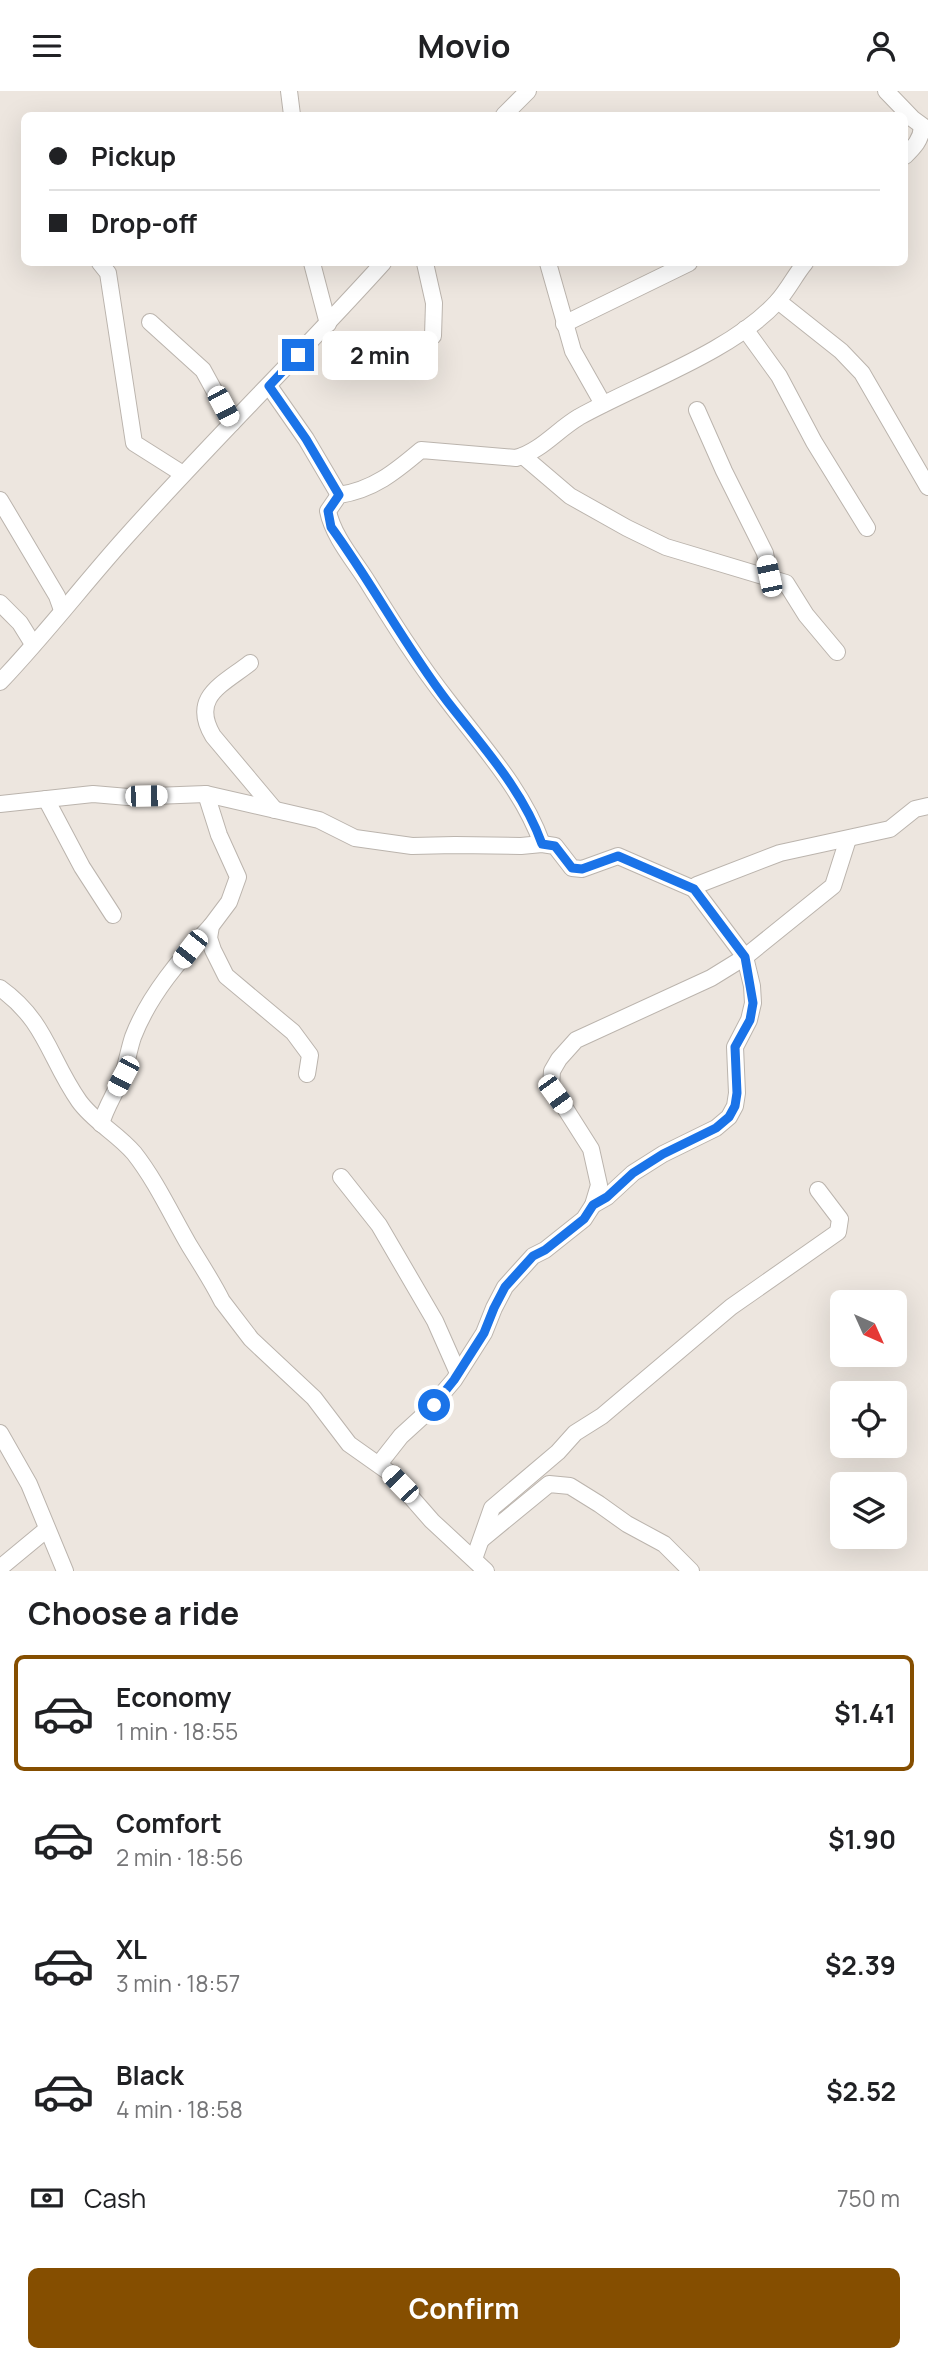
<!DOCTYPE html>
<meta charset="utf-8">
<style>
:root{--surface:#fff;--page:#f6f6f6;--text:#202124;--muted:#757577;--line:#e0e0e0;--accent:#854e00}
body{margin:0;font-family:Manrope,sans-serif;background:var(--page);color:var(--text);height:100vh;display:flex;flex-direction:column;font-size:26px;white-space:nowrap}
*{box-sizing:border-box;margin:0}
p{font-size:23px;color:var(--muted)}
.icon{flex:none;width:38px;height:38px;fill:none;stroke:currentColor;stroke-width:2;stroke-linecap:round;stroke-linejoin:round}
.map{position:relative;height:1480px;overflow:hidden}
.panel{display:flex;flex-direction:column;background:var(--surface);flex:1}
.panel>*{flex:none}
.hud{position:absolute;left:21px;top:21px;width:887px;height:154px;border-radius:10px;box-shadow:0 7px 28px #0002;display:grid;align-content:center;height:154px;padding:0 28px;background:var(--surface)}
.needle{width:46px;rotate:135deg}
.controls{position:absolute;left:830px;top:1199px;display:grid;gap:14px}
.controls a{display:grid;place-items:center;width:77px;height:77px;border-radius:10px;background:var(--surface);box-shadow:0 7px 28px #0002;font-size:35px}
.end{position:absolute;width:32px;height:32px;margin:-16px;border:9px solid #1a73e8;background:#fff;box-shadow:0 0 0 4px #fff}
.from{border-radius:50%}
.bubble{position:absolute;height:49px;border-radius:10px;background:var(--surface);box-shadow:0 7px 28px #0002;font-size:23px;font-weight:700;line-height:49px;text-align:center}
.car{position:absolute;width:21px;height:42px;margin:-21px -10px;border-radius:9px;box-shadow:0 0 5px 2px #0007;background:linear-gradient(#fff 24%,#345 0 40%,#fff 0 76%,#345 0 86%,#fff 0)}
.hud b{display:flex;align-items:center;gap:24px;height:66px;font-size:26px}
.hud b+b{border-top:2px solid var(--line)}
.hud i{width:18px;height:18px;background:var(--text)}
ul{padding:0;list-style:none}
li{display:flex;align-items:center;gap:21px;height:116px;margin:0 14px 10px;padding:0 14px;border:4px solid transparent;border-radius:10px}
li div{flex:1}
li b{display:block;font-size:26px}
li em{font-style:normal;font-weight:700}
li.selected{border-color:var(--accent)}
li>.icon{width:63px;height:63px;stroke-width:1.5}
h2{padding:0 28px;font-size:32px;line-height:84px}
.pay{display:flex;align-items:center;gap:18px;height:77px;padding:0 28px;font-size:26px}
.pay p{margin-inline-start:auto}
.button{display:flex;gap:14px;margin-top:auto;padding:14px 28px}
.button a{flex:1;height:80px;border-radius:10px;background:var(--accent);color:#fff;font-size:28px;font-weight:700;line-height:80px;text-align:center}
header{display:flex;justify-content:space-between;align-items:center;height:91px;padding:0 28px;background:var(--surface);font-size:32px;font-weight:700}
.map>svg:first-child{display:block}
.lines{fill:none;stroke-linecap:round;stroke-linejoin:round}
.minor-casing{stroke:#bbb4ad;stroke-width:18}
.minor{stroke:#fff;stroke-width:16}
.route{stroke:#1a73e8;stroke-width:9}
</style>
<header><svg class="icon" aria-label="menu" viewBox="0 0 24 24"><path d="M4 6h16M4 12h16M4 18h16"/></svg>Movio<svg class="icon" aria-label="person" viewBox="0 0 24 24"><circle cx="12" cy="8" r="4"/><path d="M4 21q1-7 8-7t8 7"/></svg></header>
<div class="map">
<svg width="928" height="1480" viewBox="0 0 928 1480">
<rect width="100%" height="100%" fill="#ede6df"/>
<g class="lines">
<g class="minor-casing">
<g id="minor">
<polyline points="289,0 292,24"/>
<polyline points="886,0 913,28 928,39"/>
<polyline points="504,24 528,0"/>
<path d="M905 65C914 56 921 49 922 36"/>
<polyline points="100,172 108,182 134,352 183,383"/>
<polyline points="312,172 328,233"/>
<polyline points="425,172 434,212 433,245"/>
<polyline points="548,172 573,260 603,313"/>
<polyline points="778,210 841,260 862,282 928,396"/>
<polyline points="150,231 203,279 232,332"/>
<polyline points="564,233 689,172"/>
<polyline points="745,238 779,285 814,351 867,437"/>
<polyline points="269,295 306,348 339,404"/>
<polyline points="697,319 724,380 765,462 769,485"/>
<polyline points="523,365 570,405 627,437 666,456 786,492 806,524 837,561"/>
<polyline points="0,409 57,505 62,519"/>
<polyline points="0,512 20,532 33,553"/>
<path d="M250 572C222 594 190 606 213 645L275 719"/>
<path d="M0 591C44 545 83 494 125 447 209 353 299 265 383 172"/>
<polyline points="206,703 219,744 238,786 229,811 211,835 209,847 213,859 226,885 293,941 310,964 307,983"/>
<polyline points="46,708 82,776 113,824"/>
<polyline points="0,713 93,703 128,706 206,703 319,729 355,747 412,755 455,754 521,755 542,753 555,755 572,777 582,778 618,765 694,798 697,794 780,762 890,738 915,718 928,715"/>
<path d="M542 753C523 699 482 655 448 610 418 572 392 530 367 490 353 468 333 445 328 420L339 404C373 399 395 381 421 359L516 367C541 360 557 339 579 326 640 292 730 262 777 211 788 199 795 184 805 172"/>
<path d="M0 897C46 930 49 967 79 1010 94 1031 117 1042 134 1062 156 1090 171 1123 189 1154 200 1172 212 1190 222 1210L251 1248 314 1307 349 1353 390 1382 432 1430 486 1480"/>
<path d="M101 1033C106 1015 117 1000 123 983 127 971 129 958 133 946 149 904 181 867 211 835"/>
<polyline points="341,1086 379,1134 435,1230 458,1282"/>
<polyline points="593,1114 607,1106 633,1082 663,1063 716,1037 729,1026 735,1015 737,1002 735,956 749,929 753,912 752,895 745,866 694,798"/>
<polyline points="0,1342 29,1393 65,1480"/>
<polyline points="379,1373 401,1345 424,1324 454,1289 484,1242 494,1217 505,1196 533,1165 545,1159 584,1128 593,1114 599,1094 591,1058 551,995 552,980 559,968 576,949 711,887 745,866 833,795 848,748"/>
<polyline points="482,1448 549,1393 570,1395 599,1413 627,1433 664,1453 691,1480"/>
<polyline points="474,1468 492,1417 558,1361 575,1342 602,1325 731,1216 838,1141 840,1128 818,1099"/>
<polyline points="0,1477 47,1438"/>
</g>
</g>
<use href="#minor" class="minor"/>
</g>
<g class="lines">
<path class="route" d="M298 264 269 295 306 348 339 404 328 420 331 436C372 492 405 555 447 610 482 655 523 699 542 753L555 755 572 777 582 778 618 765 694 798 745 866 753 912 750 929 735 956 737 1002 735 1015 729 1026 716 1037 663 1063 633 1082 607 1106 593 1114 584 1128 545 1159 533 1165 505 1196 494 1217 484 1242 454 1289 434 1314"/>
</g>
</svg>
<div class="controls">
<a><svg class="needle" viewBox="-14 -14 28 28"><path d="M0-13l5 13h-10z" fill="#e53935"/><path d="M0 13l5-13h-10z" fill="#757577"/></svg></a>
<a><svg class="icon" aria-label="locate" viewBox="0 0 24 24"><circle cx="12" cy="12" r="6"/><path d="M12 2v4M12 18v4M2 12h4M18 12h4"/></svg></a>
<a><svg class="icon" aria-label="layers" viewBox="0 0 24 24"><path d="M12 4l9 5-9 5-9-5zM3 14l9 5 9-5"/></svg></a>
</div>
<i class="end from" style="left:434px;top:1314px"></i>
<i class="end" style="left:298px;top:264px"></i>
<div class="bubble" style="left:322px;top:240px;width:116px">2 min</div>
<i class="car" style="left:223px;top:315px;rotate:152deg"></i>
<i class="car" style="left:769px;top:485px;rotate:348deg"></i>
<i class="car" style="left:146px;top:705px;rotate:89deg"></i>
<i class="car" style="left:190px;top:858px;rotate:218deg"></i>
<i class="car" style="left:123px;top:985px;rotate:208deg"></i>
<i class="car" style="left:555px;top:1003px;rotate:144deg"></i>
<i class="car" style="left:400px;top:1393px;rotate:316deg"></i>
<div class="hud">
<b><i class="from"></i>Pickup</b>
<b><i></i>Drop-off</b>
</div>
</div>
<section class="panel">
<h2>Choose a ride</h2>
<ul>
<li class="selected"><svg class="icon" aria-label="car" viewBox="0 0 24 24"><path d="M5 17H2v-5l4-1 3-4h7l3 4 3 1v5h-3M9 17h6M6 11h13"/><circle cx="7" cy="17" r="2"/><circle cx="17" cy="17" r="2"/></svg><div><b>Economy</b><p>1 min · 18:55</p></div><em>$1.41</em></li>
<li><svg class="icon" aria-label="car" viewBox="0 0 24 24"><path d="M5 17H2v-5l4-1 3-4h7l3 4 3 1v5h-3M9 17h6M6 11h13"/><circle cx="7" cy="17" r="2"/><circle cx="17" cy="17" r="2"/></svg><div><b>Comfort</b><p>2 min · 18:56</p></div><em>$1.90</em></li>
<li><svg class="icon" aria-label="car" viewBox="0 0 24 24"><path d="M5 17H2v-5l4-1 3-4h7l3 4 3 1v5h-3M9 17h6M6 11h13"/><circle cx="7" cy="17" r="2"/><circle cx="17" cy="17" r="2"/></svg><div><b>XL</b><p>3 min · 18:57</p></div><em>$2.39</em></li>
<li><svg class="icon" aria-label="car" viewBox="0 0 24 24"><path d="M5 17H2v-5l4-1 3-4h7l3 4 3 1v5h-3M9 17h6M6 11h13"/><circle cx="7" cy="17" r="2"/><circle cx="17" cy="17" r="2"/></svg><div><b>Black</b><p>4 min · 18:58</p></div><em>$2.52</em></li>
</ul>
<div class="pay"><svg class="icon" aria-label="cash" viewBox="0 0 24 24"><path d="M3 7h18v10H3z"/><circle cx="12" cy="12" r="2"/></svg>Cash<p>750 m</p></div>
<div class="button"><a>Confirm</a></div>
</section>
